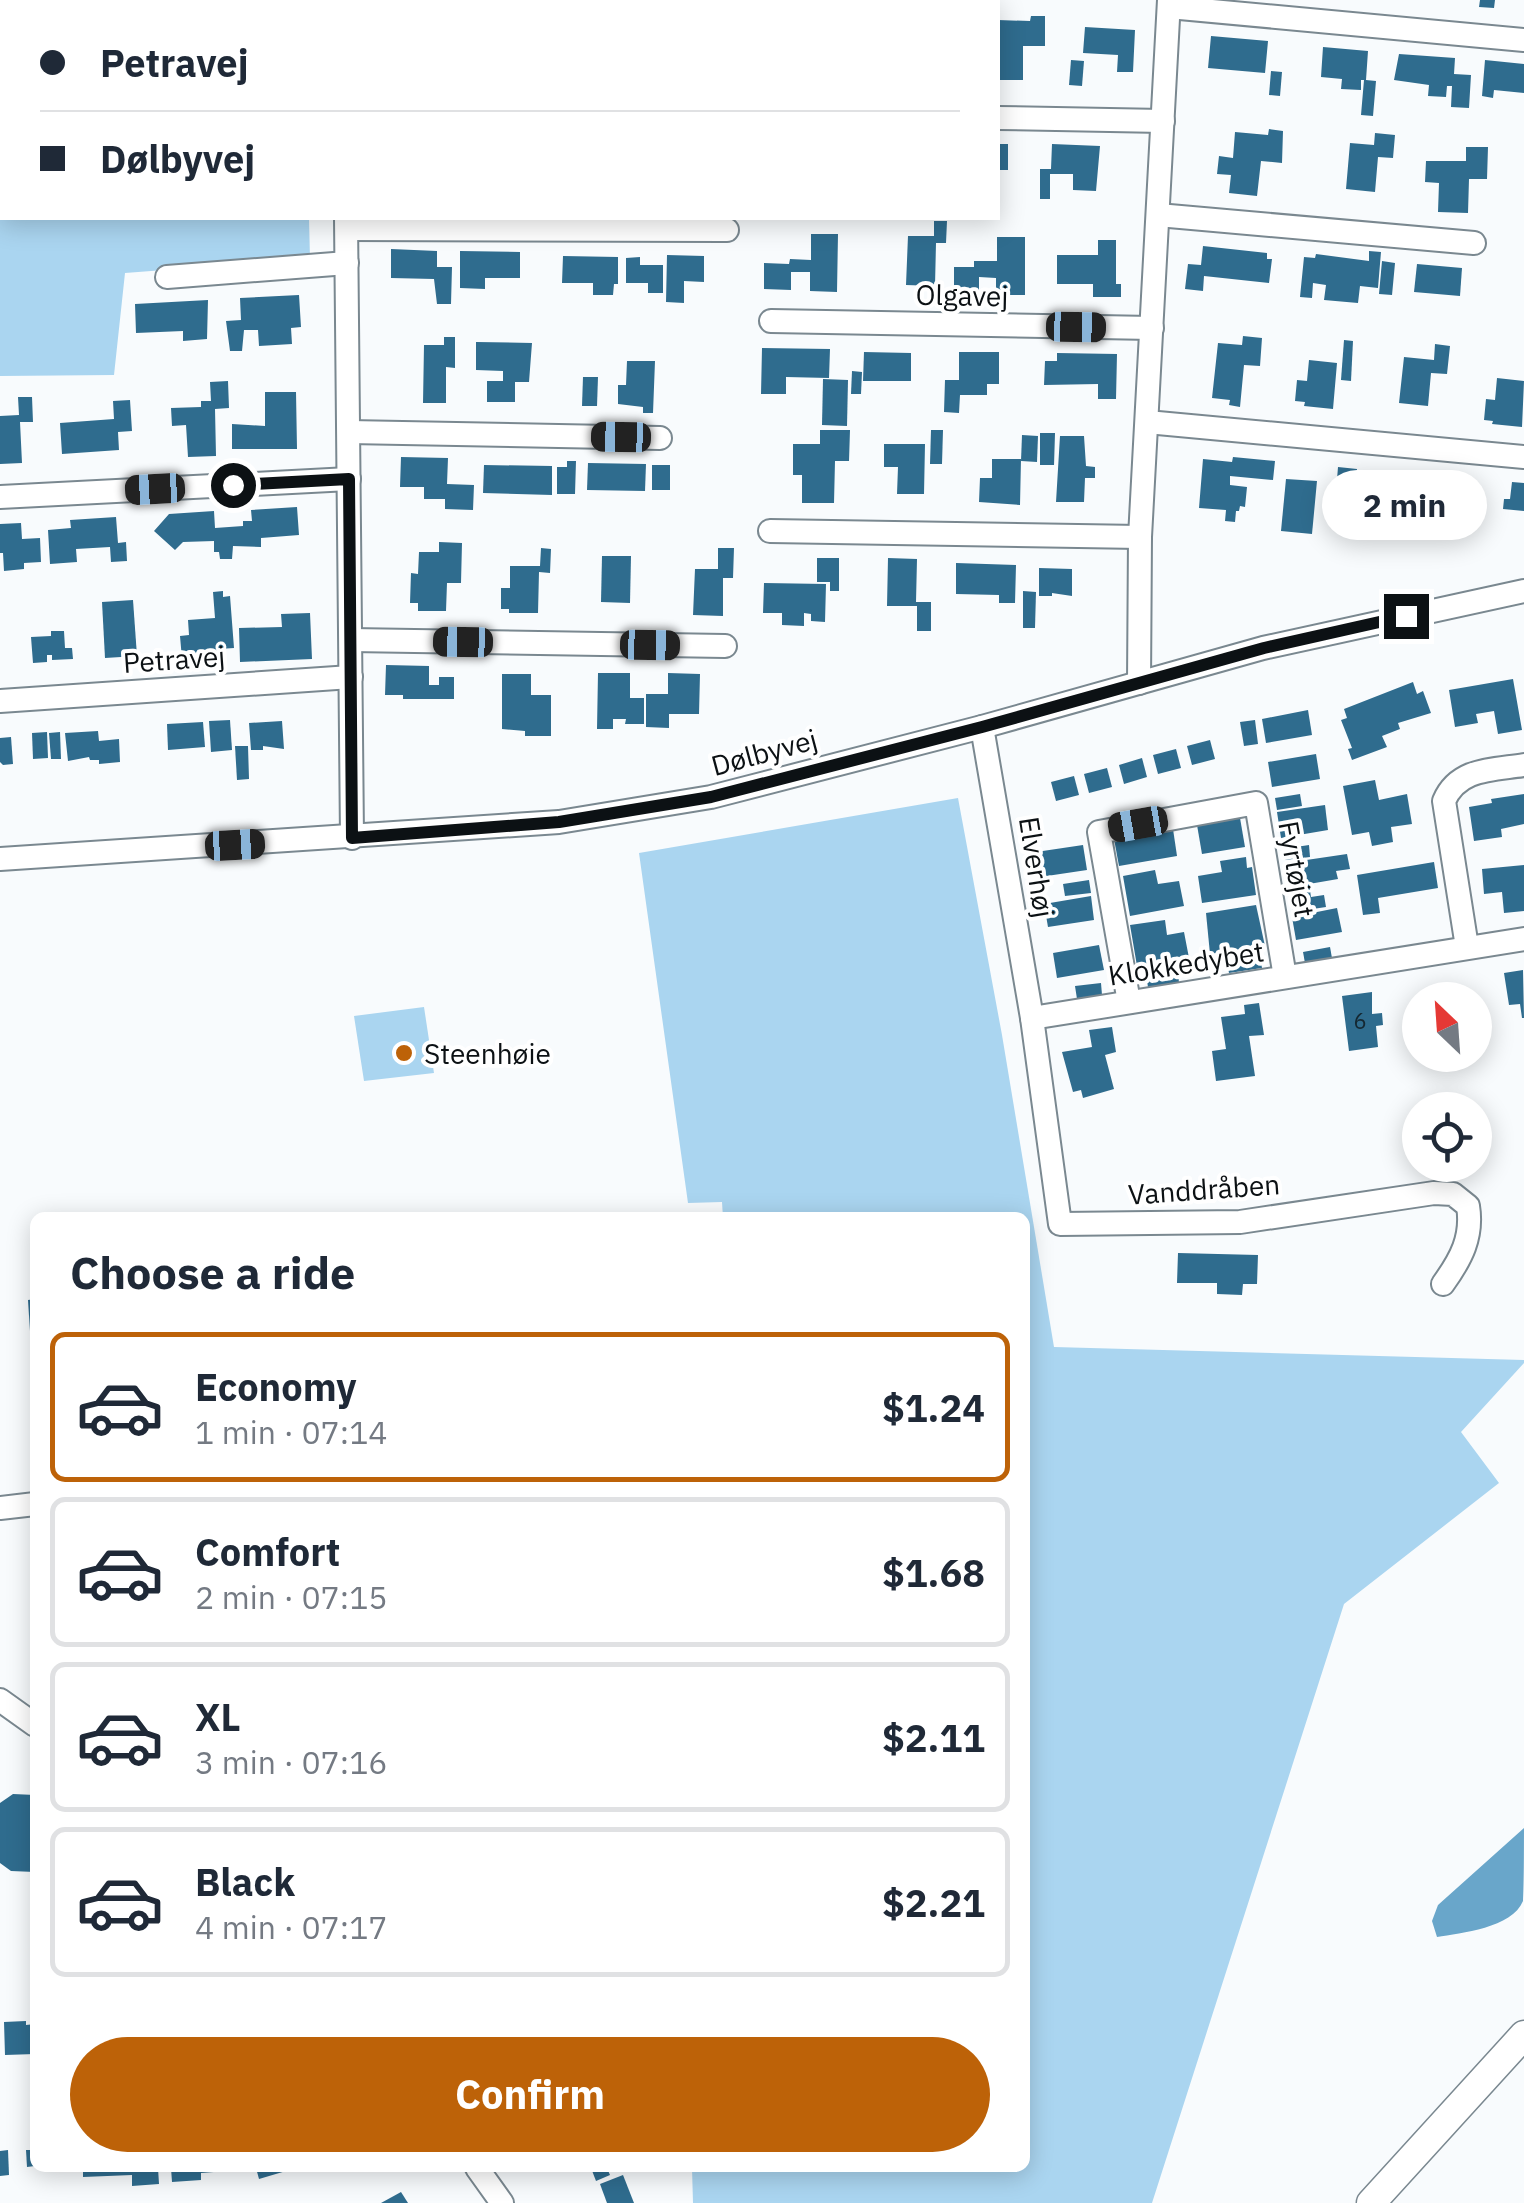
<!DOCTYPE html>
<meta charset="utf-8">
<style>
:root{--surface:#fff;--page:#f2f2f3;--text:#1f2937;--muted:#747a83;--line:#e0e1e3;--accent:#bd6208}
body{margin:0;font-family:"IBM Plex Sans",sans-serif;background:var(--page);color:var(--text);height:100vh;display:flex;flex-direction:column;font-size:38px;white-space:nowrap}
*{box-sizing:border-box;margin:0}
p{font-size:32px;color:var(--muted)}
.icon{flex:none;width:55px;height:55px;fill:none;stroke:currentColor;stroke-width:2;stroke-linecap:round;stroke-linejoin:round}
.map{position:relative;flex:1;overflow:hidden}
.details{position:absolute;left:30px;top:1212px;width:1000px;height:960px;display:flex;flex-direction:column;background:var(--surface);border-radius:15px;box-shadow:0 5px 25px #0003}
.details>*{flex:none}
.top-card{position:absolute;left:0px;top:0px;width:1000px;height:220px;box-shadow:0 5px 25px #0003;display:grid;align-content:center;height:220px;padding:0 40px;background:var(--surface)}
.needle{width:65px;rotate:335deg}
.controls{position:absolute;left:1402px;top:982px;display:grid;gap:20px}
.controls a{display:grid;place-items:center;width:90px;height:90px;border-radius:50%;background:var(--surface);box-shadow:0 5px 25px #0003;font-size:50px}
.end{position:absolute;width:45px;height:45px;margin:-22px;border:12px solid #0c1114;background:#fff;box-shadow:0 0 0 5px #fff}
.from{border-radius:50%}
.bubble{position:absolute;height:70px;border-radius:35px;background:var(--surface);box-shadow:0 5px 25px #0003;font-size:32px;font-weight:700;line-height:70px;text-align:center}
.car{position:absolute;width:30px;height:60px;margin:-30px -15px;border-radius:12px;box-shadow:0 0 8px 2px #0007;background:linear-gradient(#222 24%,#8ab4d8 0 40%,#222 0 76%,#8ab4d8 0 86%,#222 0)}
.top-card b{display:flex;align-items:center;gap:35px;height:95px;font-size:38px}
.top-card b+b{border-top:2px solid var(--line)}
.top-card i{width:25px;height:25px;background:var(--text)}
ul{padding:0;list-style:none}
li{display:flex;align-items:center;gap:30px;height:150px;margin:0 20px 15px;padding:0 20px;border:5px solid var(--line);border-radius:15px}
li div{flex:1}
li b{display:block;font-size:38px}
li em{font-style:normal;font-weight:700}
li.active{border-color:var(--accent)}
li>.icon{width:90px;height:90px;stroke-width:1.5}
h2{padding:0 40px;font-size:45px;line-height:120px}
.cta{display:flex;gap:20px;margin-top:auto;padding:20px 40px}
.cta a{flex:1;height:115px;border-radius:60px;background:var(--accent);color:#fff;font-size:40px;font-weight:700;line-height:115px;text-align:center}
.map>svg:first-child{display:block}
.green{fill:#aad5f0}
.water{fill:#69a6ca}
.building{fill:#2f6c8e}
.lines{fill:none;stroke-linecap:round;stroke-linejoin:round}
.minor-casing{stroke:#7a8890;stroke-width:26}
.major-casing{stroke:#7a8890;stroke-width:31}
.minor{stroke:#fff;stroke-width:22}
.major{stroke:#fff;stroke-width:28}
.route{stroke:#0c1114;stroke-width:12}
.poi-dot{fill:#bd6208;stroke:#fff;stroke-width:4}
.labels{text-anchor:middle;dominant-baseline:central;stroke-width:8;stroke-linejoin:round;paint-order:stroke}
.number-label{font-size:22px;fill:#152832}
.street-label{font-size:28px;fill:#0c1114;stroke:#fff}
.poi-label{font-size:28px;fill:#0c1114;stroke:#fff;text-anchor:start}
</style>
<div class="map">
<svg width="1524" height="2203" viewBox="0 0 1524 2203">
<rect width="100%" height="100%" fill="#f8fbfd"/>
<g class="green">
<polygon points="0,0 300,0 300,2 2,2 2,218 309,218 310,259 125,273 114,375 0,376"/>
<polygon points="958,798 1002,1035 1054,1347 1524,1360 1524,1363 1461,1432 1499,1483 1344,1604 1152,2203 693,2203 692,2168 1025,2168 1025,1218 723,1218 722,1202 688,1203 639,853"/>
<polygon points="424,1007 434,1073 364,1081 354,1016"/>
</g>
<path class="water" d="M1524 1828C1524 1845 1524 1886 1523 1901 1512 1928 1461 1933 1437 1937L1432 1921 1438 1905Z"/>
<g class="building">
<polygon points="1480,0 1495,0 1494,8 1479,7"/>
<polygon points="1031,16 1045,16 1045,46 1023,46 1023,80 998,80 998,20 1030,21"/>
<polygon points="1085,27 1135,30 1133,72 1117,72 1118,55 1083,53"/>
<polygon points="1211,36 1268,41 1265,73 1208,68"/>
<polygon points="1323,47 1368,51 1366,80 1376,81 1373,116 1361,115 1364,80 1361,80 1361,90 1341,89 1342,79 1321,77"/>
<polygon points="1399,54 1455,58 1454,74 1471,75 1469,108 1451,107 1452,86 1447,86 1446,97 1428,96 1429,85 1394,80"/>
<polygon points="1071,60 1084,61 1082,86 1069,85"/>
<polygon points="1485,60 1524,64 1524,93 1494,90 1493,98 1482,96"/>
<polygon points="1271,71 1282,72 1280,96 1269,95"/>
<polygon points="1269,129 1283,131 1282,163 1261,161 1257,196 1229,193 1231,175 1217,174 1219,156 1233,158 1235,132 1268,135"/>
<polygon points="1375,133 1395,135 1393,158 1378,157 1375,192 1346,189 1350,143 1374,145"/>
<rect x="998" y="144" width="10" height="26"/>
<polygon points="1052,144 1100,146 1096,191 1073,190 1073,174 1050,174 1050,199 1040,199 1040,169 1051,169"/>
<polygon points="1466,147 1488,147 1487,179 1469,179 1468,213 1438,212 1439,183 1425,182 1426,161 1466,161"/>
<polygon points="934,221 947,221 946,243 936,243 935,286 906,285 908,236 934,236"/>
<polygon points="811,234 838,234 837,292 810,291 810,272 791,272 791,290 764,289 764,263 789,264 790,259 811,260"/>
<polygon points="997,237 1025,237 1025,295 996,295 996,278 979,277 979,294 954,294 954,267 974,267 974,261 997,261"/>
<polygon points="1098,240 1116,240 1116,284 1121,284 1121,297 1093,297 1093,284 1057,284 1057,255 1098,255"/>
<polygon points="1203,246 1267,253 1267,259 1272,259 1269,283 1204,276 1203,291 1185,289 1188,264 1201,265"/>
<polygon points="391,249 437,251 437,267 452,267 451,304 437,304 434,279 391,278"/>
<polygon points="460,251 520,252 520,278 485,278 485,289 460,288"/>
<polygon points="1369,251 1381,252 1378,288 1360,286 1358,303 1324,300 1326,285 1313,283 1312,298 1300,297 1304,257 1315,258 1316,254 1369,261"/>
<polygon points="667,255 704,256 704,282 684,281 684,303 666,302"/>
<polygon points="563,256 618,257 618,284 614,284 613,295 593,295 593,283 562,283"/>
<polygon points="640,257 640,265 663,265 663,293 648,293 648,283 626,283 626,258"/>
<polygon points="1382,261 1395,263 1392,295 1379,294"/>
<polygon points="1417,264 1462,268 1460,296 1414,292"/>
<polygon points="299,295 301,327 291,328 292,344 259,346 258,330 244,330 242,351 230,351 226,321 241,320 240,298"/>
<polygon points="208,300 207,339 183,341 183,331 136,333 135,304"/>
<polygon points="1243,336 1262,338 1260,366 1244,365 1240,407 1229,405 1230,400 1212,398 1218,343 1242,345"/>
<polygon points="444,337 455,337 455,368 446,367 446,403 423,403 424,345 444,345"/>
<polygon points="1344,340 1353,341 1351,381 1341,380"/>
<polygon points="476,342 532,343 529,382 515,382 515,402 487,402 487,381 503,381 503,371 476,370"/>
<polygon points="1435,344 1450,346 1447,374 1431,373 1428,406 1399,403 1404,357 1434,360"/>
<polygon points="762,348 830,349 829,378 786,377 786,394 761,394"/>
<polygon points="864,352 911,353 911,381 863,381"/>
<polygon points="959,352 999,352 999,384 987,384 987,395 960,395 959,413 944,412 945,380 959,380"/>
<polygon points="1057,353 1117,354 1116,399 1098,399 1098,384 1044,385 1045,361 1057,361"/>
<polygon points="1309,360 1337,363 1333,409 1304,406 1305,402 1295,401 1297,380 1307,381"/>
<polygon points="627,361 655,361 653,413 643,413 643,407 618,404 618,385 626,385"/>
<polygon points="852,371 862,372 861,394 851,394"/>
<polygon points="583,377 598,377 597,406 582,406"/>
<polygon points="1497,378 1524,381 1522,427 1492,424 1493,421 1484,420 1486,399 1495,400"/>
<polygon points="823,379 848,380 847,426 822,425"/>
<polygon points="228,381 229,408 215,409 216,456 188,457 186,425 172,426 171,408 201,407 201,401 211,401 210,382"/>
<polygon points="265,392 296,392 297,449 232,449 232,424 265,426"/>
<polygon points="18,397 32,397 33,422 20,422 22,463 0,464 0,416 19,415"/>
<polygon points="130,400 132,431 118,432 119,450 62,454 60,423 114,419 113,401"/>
<polygon points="820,430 850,430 849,461 835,461 834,503 802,503 802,475 793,475 793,444 820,444"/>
<polygon points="931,430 943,430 942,464 930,464"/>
<polygon points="1040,433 1055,433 1054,465 1040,465"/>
<polygon points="1022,435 1038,436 1037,462 1021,461"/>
<polygon points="1060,436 1084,436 1086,466 1095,467 1095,478 1085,478 1084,502 1056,502"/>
<polygon points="884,444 925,444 924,494 897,494 898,467 884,467"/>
<polygon points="401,457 448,458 447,484 474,485 473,510 445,509 445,499 424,499 424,487 400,487"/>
<polygon points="1233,457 1275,461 1273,480 1230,476 1230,485 1247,487 1245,507 1240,506 1239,511 1236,511 1235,522 1225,521 1226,510 1199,508 1203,459 1232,462"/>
<polygon points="992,459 1021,459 1020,505 979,502 980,478 992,478"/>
<polygon points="567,461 576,461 575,494 557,494 557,467 567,467"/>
<polygon points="588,463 646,464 645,491 587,490"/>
<polygon points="484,465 552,466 552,495 483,493"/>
<rect x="652" y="465" width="18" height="25"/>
<polygon points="1338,467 1357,469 1356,480 1369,482 1368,495 1336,492"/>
<polygon points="1436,474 1474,479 1473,490 1465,490 1462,521 1433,518"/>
<polygon points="1286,479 1317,481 1312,534 1281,531"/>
<polygon points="1380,480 1412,483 1408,530 1376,527"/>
<polygon points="1512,482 1524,483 1524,511 1503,509 1504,499 1510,499"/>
<polygon points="297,507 299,535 261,538 261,547 233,546 232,559 220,559 219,552 214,552 214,541 183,542 175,550 154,531 169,514 214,511 215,528 243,526 243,521 252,521 251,510"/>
<polygon points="116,517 118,543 126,542 127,561 111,562 110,547 76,549 77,562 50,564 48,530 71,528 70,520"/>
<polygon points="21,523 22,539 40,538 41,562 24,563 24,569 4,571 3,553 0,553 0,524"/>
<polygon points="439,542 462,543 461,583 447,583 446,611 418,611 418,603 410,603 411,573 418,574 419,552 439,552"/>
<polygon points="541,548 551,549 550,573 539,572 538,613 509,613 509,609 501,609 501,588 510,588 510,566 540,566"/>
<polygon points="718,548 734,548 733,578 723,578 723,616 693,615 695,569 718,569"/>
<polygon points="602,556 631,556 630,603 601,602"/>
<polygon points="817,558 839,558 839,591 830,591 830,582 817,582"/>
<polygon points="888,558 917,559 916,602 931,602 931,631 917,631 917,606 887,606"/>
<polygon points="956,563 1016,565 1015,603 999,603 999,595 956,594"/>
<polygon points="1039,568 1072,569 1072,596 1052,593 1052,596 1039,596"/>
<polygon points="764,583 826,584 825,622 811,621 811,614 804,613 804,626 782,625 782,613 763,613"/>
<polygon points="223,591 223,597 230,596 234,648 219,649 220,664 191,666 191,659 182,659 180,636 189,635 188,620 215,618 213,592"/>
<polygon points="1023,591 1036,592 1035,628 1023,628"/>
<polygon points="133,600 137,656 105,658 102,602"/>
<polygon points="310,613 312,659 240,662 239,628 282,627 281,614"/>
<polygon points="51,631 64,631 65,648 72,648 73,659 52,660 52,655 47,655 47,662 33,663 31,637 51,636"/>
<polygon points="386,665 429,666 429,685 439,685 439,677 454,677 454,699 403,699 403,695 385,695"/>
<polygon points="598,673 630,673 630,698 644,698 644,724 625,724 626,719 613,719 613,729 597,729"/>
<polygon points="668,673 700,674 699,714 669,714 669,728 646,727 646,694 668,694"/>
<polygon points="502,674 531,674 531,695 551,695 551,736 525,736 525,731 502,729"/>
<polygon points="1513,679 1522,730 1498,734 1494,711 1476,714 1478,723 1455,727 1449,690"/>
<polygon points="1413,682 1417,694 1423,691 1431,713 1398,723 1400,729 1382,736 1387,747 1352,760 1348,749 1352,748 1341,720 1347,718 1344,709"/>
<polygon points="1308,710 1312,735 1266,743 1262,719"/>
<polygon points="230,720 232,750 211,752 209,721"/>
<polygon points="1255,720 1258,744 1244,746 1240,722"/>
<polygon points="282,721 284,749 263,746 263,750 251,750 249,723"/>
<polygon points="203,722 205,747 168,750 167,724"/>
<polygon points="98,731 99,741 119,739 120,762 99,764 99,760 90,760 89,757 68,761 65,733"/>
<polygon points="47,732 48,758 33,759 32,733"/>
<polygon points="60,732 61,759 51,759 49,733"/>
<polygon points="11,737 13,764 3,765 0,762 0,738"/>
<polygon points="1210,740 1215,759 1192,765 1187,746"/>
<polygon points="235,746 248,746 249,779 237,780"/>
<polygon points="1176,749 1181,768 1158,774 1153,755"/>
<polygon points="1316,754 1320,779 1272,787 1268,762"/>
<polygon points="1142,758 1147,777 1124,784 1119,765"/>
<polygon points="1107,768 1112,787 1089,793 1084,774"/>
<polygon points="1074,776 1079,795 1056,801 1051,782"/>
<polygon points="1375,780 1379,800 1407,794 1412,824 1391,827 1393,842 1372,846 1369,832 1352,835 1343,786"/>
<polygon points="1300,794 1302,806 1277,810 1275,798"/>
<polygon points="1524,794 1524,824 1501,829 1502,837 1474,841 1469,807 1492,803 1491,799"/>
<polygon points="1325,805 1328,830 1281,838 1277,812"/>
<polygon points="1240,818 1245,847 1202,854 1197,825"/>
<polygon points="1173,829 1177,856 1119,866 1114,839"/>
<polygon points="1083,845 1087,870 1040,877 1036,852"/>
<polygon points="1309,845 1310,857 1285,860 1283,849"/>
<polygon points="1347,854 1350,869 1336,871 1338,879 1309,884 1311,897 1324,895 1326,907 1293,912 1286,863"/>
<polygon points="1246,857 1247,868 1252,867 1256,895 1202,903 1198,876 1222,872 1220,861"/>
<polygon points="1434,862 1438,888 1378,898 1380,913 1363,915 1357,875"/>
<polygon points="1524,865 1524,911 1504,913 1502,892 1484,894 1482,869"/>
<polygon points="1155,870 1158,884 1179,881 1184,906 1130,916 1123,876"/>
<polygon points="1089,880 1091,893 1065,896 1063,884"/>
<polygon points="1091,896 1094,920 1048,927 1044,904"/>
<polygon points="1256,905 1265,946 1210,954 1206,913"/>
<polygon points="1337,908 1342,932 1296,940 1292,917"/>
<polygon points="1165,920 1167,935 1184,932 1189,958 1137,966 1130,925"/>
<polygon points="1099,945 1104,970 1057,978 1053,953"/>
<polygon points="1330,947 1332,958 1305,963 1303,952"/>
<polygon points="1260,957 1262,968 1229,973 1227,962"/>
<polygon points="1177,970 1179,982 1148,987 1146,975"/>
<polygon points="1523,970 1524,1018 1522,1018 1520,1004 1509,1005 1504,973"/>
<polygon points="1101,983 1102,995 1077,999 1075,986"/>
<polygon points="1372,992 1372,1014 1382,1013 1383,1025 1376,1026 1378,1047 1349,1051 1342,996"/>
<polygon points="1259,1003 1264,1035 1249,1036 1255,1076 1216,1081 1212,1051 1226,1049 1221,1017 1245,1014 1244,1005"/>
<polygon points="1112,1027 1116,1052 1105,1055 1114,1089 1083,1098 1081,1090 1073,1092 1062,1052 1092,1047 1089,1030"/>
<polygon points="1178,1253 1258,1255 1257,1284 1243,1284 1242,1295 1217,1294 1217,1283 1177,1283"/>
<polygon points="35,1299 35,1362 32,1362 28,1300"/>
<polygon points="13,1794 35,1795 35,1872 11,1871 0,1863 0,1803"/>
<polygon points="26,2021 26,2025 35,2024 35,2054 5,2055 4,2022"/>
<polygon points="8,2150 9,2175 0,2176 0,2151"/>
<polygon points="26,2150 35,2150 35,2166 27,2167"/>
<polygon points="83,2168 158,2168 159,2184 132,2186 132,2175 83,2177"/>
<polygon points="171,2168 239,2168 239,2170 201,2173 201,2180 172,2182"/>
<polygon points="256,2168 285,2168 286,2171 259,2179"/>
<polygon points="591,2168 607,2168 610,2175 596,2181"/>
<polygon points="623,2175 634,2203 607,2203 600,2184"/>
<polygon points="401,2192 408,2203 381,2203"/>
</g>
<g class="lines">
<g class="minor-casing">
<g id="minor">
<polyline points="344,0 344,2"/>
<polyline points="1169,7 1524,40"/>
<polyline points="998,118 1163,121"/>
<polyline points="1158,215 1474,243"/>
<polyline points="346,218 352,838"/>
<polyline points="347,229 727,230"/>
<polyline points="167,277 347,263"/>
<polyline points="771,321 1152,328"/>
<polyline points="1147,422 1524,457"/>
<polyline points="349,432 660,438"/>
<polyline points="0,497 349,479"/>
<polyline points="770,531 1140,537"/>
<polyline points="351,640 725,646"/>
<polyline points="1139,683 1140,537 1169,0"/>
<polyline points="0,701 351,677"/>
<path d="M982 727 1032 1018 1060 1224 1240 1222 1434 1193 1453 1194 1468 1206C1473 1237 1461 1259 1443 1284"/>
<polyline points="0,859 559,822 711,797 982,727 1263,648 1524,591"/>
<path d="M1467 947 1444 801C1458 768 1492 770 1524 765"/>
<polyline points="1129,1002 1099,832 1256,803 1285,977"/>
<polyline points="1032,1018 1524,939"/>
<polyline points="0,1508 35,1504"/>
<polyline points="0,1700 35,1725"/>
<polyline points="477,2168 502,2203"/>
</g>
</g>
<g class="major-casing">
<polyline id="major" points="1371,2203 1524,2035"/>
</g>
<use href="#minor" class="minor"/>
<use href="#major" class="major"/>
</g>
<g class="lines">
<polyline class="route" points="233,485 349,479 352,838 559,822 711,797 982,727 1264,648 1406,616"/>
</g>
<circle class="poi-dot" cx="404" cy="1053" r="10"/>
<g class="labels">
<g class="number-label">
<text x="1360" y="1020">6</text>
</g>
<g class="street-label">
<text transform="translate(962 295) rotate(1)">Olgavej</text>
<text transform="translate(174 659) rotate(-4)">Petravej</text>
<text transform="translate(764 752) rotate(-15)">Dølbyvej</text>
<text transform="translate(1037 867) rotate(81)">Elverhøj</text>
<text transform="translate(1297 869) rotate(80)">Fyrtøjet</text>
<text transform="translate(1186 963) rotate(-9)">Klokkedybet</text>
<text transform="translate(1204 1189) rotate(-4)">Vanddråben</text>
</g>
<g class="poi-label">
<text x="424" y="1053">Steenhøie</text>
</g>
</g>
</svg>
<div class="controls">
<a><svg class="needle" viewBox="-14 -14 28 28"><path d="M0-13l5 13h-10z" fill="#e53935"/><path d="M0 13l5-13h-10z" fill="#747a83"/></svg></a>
<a><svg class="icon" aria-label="locate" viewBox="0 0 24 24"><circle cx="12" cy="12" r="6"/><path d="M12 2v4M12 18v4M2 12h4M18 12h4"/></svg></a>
</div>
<i class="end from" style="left:233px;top:485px"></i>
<i class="end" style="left:1406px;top:616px"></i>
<div class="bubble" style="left:1322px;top:470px;width:165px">2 min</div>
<i class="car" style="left:1076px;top:327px;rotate:91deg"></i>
<i class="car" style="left:621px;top:437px;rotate:271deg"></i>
<i class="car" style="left:155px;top:489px;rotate:267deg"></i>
<i class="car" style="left:463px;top:642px;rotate:271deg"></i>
<i class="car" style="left:650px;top:645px;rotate:91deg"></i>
<i class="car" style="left:1138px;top:824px;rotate:260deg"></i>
<i class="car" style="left:235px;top:845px;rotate:87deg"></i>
<div class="top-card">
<b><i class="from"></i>Petravej</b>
<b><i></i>Dølbyvej</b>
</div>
<section class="details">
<h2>Choose a ride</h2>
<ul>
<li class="active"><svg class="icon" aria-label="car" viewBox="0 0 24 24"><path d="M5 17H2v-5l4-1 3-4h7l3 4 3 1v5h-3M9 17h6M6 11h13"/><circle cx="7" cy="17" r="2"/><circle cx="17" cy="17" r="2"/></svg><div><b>Economy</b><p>1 min · 07:14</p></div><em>$1.24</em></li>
<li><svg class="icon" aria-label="car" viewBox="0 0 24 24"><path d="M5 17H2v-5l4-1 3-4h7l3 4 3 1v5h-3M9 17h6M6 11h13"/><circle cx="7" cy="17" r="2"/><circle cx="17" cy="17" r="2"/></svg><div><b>Comfort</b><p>2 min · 07:15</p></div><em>$1.68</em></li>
<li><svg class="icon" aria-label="car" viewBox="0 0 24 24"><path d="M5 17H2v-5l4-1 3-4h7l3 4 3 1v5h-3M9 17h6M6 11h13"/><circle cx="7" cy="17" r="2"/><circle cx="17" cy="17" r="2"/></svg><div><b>XL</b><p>3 min · 07:16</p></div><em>$2.11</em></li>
<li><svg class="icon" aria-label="car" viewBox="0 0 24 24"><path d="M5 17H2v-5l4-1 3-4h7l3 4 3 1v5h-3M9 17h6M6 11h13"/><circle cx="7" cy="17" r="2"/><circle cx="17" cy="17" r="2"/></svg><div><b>Black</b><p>4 min · 07:17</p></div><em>$2.21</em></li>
</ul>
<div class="cta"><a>Confirm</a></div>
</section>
</div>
